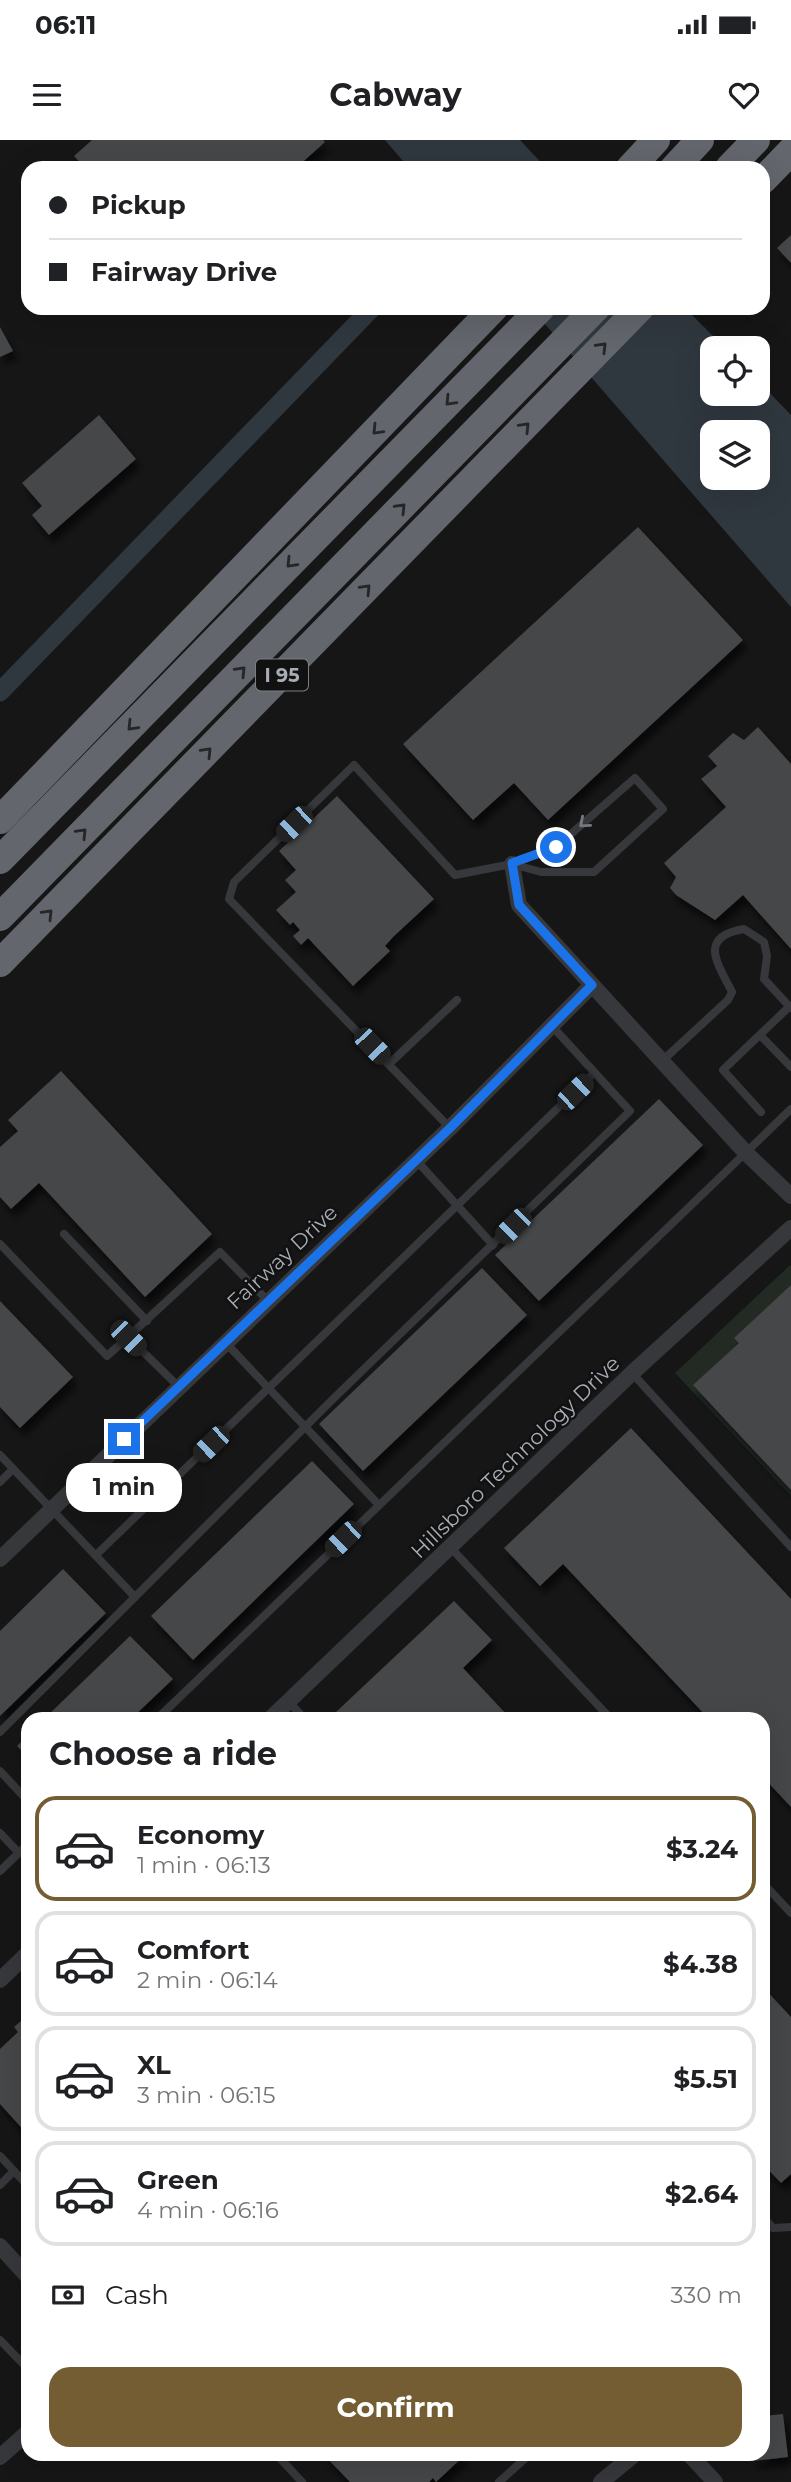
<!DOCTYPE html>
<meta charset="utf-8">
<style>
:root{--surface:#fff;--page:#f2f2f2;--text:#202124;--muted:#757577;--line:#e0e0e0;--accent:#755d33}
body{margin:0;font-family:Montserrat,sans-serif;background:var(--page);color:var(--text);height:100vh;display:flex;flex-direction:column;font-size:26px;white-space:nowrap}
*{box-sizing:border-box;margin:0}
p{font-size:23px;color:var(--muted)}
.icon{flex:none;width:38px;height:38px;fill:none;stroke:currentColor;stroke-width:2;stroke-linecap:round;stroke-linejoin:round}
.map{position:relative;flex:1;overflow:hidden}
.details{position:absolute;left:21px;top:1572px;width:749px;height:749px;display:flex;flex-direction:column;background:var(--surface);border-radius:21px;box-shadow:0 7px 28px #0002}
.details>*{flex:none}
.hud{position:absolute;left:21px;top:21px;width:749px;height:154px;border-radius:21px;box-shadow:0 7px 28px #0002;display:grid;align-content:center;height:154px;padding:0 28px;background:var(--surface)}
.controls{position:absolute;left:700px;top:196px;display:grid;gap:14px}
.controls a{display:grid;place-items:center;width:70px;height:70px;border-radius:14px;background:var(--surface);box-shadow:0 7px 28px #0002;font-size:35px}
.end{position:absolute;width:32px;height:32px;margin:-16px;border:9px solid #1a73e8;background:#fff;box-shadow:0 0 0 4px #fff}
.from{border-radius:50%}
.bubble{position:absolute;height:49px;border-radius:21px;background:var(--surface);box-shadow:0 7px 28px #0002;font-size:23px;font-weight:700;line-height:49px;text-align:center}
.car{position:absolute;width:21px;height:42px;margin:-21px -10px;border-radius:9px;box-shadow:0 0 5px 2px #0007;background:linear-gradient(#222 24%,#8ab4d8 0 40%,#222 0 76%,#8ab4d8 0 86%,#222 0)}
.hud b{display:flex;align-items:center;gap:24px;height:66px;font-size:26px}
.hud b+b{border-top:2px solid var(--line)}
.hud i{width:18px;height:18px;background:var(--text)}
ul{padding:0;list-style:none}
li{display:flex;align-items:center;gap:21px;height:105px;margin:0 14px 10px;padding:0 14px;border:4px solid var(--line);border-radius:21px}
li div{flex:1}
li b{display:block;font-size:26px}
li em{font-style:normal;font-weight:700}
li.selected{border-color:var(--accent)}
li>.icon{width:63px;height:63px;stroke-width:1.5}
h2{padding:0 28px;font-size:32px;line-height:84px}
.pay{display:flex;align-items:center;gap:18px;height:77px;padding:0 28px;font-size:26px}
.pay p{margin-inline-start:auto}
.primary-button{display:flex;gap:14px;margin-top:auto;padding:14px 28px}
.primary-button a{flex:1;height:80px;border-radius:21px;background:var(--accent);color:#fff;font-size:28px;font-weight:700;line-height:80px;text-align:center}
.status{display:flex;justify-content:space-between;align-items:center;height:49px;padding:0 35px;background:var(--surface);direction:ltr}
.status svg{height:19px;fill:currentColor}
header{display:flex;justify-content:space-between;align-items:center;height:91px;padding:0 28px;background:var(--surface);font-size:32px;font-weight:700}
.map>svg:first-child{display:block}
.green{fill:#222a23}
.water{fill:#30383f;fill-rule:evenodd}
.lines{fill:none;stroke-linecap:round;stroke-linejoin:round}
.canal{stroke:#30383f;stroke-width:19}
.building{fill:#45464a;filter:url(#shadow)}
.lane{stroke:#37383c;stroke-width:8}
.street{stroke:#37383c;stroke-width:16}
.highway{stroke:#63666c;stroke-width:28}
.oneway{stroke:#262628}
.oneway2{stroke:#76787f}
.route{stroke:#1a73e8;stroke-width:9}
.labels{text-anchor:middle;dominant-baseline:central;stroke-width:5;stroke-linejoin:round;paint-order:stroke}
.shield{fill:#111112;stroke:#7b7e85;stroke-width:2}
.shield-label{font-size:19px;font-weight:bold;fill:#a9adb6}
.street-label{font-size:21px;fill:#a9adb6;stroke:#111112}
</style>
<div class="status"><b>06:11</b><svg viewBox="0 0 49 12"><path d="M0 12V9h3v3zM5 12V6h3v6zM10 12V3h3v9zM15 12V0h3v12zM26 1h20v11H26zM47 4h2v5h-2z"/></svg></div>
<header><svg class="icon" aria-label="menu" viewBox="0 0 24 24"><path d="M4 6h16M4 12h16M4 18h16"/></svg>Cabway<svg class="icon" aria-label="heart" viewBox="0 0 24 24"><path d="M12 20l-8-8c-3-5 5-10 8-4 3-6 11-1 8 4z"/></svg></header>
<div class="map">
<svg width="791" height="2342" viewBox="0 0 791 2342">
<defs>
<filter id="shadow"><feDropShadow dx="4.5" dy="8" stdDeviation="3.5" flood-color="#0009"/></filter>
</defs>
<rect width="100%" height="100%" fill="#161617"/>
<polygon class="green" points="789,1126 791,1126 791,1356 675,1233"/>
<g class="water">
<polygon points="385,0 520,0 546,28 409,28"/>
<path d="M531 168H685L725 208H712V254H758V241L791 275V467ZM712 292H758V338H712Z"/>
</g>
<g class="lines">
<polyline class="canal" points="0,552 372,168"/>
</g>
<g class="building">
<polygon points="92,0 323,0 325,2 296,28 85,28 74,16"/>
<polygon points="791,95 791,123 777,108"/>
<polygon points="0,187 13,211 0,217"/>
<polygon points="99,275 136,319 49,395 32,375 42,366 22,343"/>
<polygon points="638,387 743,500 548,680 514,643 473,680 403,604"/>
<polygon points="758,587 791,624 791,809 743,755 715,780 676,755 670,748 676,737 664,723 726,667 701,639 717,626 708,616 733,593 744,600"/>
<polygon points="337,656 434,759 393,797 385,806 390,811 353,846 308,798 301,805 293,796 300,790 293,782 290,785 276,770 296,752 285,740 296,730 279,711"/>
<polygon points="61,931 212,1094 145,1157 39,1043 11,1069 0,1057 0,1007 18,991 8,980"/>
<polygon points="659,959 703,1005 539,1161 495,1115"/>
<polygon points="482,1128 527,1175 363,1331 319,1284"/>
<polygon points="791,1145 791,1350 693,1245 739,1203 734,1198"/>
<polygon points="0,1161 73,1237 20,1288 0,1267"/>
<polygon points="631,1288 791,1459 791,1667 763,1637 763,1578 708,1578 563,1424 540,1446 504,1408"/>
<polygon points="312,1321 354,1364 193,1520 151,1476"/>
<polygon points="63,1429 106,1473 0,1576 0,1491"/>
<polygon points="454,1461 492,1500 463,1528 510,1578 342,1578 336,1572"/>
<polygon points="130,1496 173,1539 132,1578 45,1578"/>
<polygon points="28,1595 28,1617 17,1606"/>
<polygon points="763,1847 791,1877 791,2034 781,2043 763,2024"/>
<polygon points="28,1875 28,1995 0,1964 0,1909 18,1892 14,1887"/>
<polygon points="783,2274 788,2317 753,2321 753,2314 763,2314 763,2276"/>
<polygon points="323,2314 466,2314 436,2342 433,2338 429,2342 350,2342"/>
</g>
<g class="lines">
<g class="lane">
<polyline points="760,895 791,927"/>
<path d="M662 921 728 860 732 852C718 824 697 797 744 789L764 802 767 816 764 839 791 868"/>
<polyline points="389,924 457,860"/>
<polyline points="761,972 723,930 790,866"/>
<polyline points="450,988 229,759 234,742 354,625 455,735 512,724 541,732 594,732 663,669 635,638 556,707 512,724"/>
<polyline points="416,1020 493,1105"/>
<polyline points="64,1094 147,1181"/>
<polyline points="0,1104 107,1216 128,1197"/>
<polyline points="224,1201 378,1364"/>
<polyline points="632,1233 791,1407"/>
<polyline points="178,1246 128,1197 220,1112 267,1160"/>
<polyline points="0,1315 135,1457"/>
<polyline points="0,1342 13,1329"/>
<polyline points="450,1407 610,1578"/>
<polyline points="96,1415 594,933"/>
<polyline points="288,1561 304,1578"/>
<polyline points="158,1578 791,969"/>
<polyline points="0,1592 332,1260 630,971 551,885"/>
<polyline points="0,1631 28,1661"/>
<polyline points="0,1693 19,1713"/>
<polyline points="0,1731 28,1704"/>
<polyline points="763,1743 791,1773"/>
<polyline points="0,2016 28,2046"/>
<polyline points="0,2045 14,2031"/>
<polyline points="763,2077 773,2088 791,2087"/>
<polyline points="0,2200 28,2229"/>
<polyline points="276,2314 302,2342"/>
<polyline points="499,2342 530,2314"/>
</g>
<g class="street">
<polyline points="512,724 519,765 746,1013 791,1056"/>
<polyline points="0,1419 450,988 592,845"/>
<polyline points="271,1578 632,1233 791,1088"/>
<polyline points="0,1840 28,1813"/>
<polyline points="0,2106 28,2137"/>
<polyline points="689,2314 715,2342"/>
<polyline points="0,2317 28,2292"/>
<polyline points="601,2342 635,2314"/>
</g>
<g class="highway">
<polyline points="630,28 656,0"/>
<polyline points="674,28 700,0"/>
<polyline points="729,28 756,0"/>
<polyline points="763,40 791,11"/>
<polyline points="0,680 494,168"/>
<polyline points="0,720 541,168"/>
<polyline points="0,777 596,168"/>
<polyline points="0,823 640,168"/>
</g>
</g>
<defs><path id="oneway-chevron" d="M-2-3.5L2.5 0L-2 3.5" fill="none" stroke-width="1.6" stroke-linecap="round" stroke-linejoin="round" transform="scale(1.75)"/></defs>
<g class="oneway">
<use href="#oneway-chevron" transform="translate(602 207) rotate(-46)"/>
<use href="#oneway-chevron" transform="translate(450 261) rotate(134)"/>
<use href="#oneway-chevron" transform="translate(525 287) rotate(-46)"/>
<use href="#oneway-chevron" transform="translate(377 290) rotate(134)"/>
<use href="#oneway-chevron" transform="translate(401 368) rotate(-46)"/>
<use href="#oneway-chevron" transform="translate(291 423) rotate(134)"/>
<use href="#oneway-chevron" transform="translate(366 449) rotate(-46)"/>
<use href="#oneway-chevron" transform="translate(241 531) rotate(-46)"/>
<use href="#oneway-chevron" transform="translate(132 586) rotate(134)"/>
<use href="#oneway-chevron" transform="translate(207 612) rotate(-46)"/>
<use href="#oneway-chevron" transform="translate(82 693) rotate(-46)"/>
<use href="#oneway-chevron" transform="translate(48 774) rotate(-46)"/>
</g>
<use class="oneway2" href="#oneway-chevron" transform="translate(584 683) rotate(139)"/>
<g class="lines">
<polyline class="route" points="124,1299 450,988 592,845 519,765 512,723 556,707"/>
</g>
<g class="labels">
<rect class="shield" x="256" y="519.5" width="52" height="31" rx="5"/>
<g class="shield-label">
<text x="282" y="535">I 95</text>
</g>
<g class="street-label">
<text transform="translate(282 1117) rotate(-43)">Fairway Drive</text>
<text transform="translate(515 1317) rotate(-44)">Hillsboro Technology Drive</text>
</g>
</g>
</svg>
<div class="controls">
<a><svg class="icon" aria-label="locate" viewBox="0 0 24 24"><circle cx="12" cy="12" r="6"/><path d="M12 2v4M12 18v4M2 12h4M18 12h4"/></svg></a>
<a><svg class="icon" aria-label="layers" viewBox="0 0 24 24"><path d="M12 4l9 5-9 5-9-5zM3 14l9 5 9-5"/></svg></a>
</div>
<i class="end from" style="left:556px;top:707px"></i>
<i class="end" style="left:124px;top:1299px"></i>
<div class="bubble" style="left:66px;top:1323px;width:116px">1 min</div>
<i class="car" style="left:294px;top:684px;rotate:226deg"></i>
<i class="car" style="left:372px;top:906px;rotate:136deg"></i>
<i class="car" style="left:575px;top:952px;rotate:46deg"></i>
<i class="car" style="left:513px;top:1086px;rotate:225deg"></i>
<i class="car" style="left:128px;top:1198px;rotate:135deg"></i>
<i class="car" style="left:211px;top:1304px;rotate:226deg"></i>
<i class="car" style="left:343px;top:1399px;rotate:226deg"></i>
<div class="hud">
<b><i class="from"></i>Pickup</b>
<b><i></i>Fairway Drive</b>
</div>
<section class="details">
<h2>Choose a ride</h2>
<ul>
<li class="selected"><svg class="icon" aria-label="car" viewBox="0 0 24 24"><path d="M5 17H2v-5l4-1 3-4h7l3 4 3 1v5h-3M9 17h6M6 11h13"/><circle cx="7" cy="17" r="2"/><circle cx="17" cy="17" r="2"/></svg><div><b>Economy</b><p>1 min · 06:13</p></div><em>$3.24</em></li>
<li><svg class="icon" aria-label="car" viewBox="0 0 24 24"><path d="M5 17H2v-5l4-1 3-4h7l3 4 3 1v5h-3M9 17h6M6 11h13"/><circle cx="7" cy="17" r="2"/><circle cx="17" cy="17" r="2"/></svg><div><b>Comfort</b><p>2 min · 06:14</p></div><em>$4.38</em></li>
<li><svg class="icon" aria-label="car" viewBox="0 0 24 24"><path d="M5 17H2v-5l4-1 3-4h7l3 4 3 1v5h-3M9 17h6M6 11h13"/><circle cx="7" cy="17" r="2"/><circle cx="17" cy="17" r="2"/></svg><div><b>XL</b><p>3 min · 06:15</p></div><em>$5.51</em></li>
<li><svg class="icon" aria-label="car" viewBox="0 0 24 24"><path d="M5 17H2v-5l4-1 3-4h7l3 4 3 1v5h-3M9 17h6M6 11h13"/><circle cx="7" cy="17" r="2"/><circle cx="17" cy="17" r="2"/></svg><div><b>Green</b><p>4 min · 06:16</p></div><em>$2.64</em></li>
</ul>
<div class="pay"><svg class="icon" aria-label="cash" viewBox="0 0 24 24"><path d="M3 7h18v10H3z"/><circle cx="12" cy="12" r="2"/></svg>Cash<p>330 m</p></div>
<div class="primary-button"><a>Confirm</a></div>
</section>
</div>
